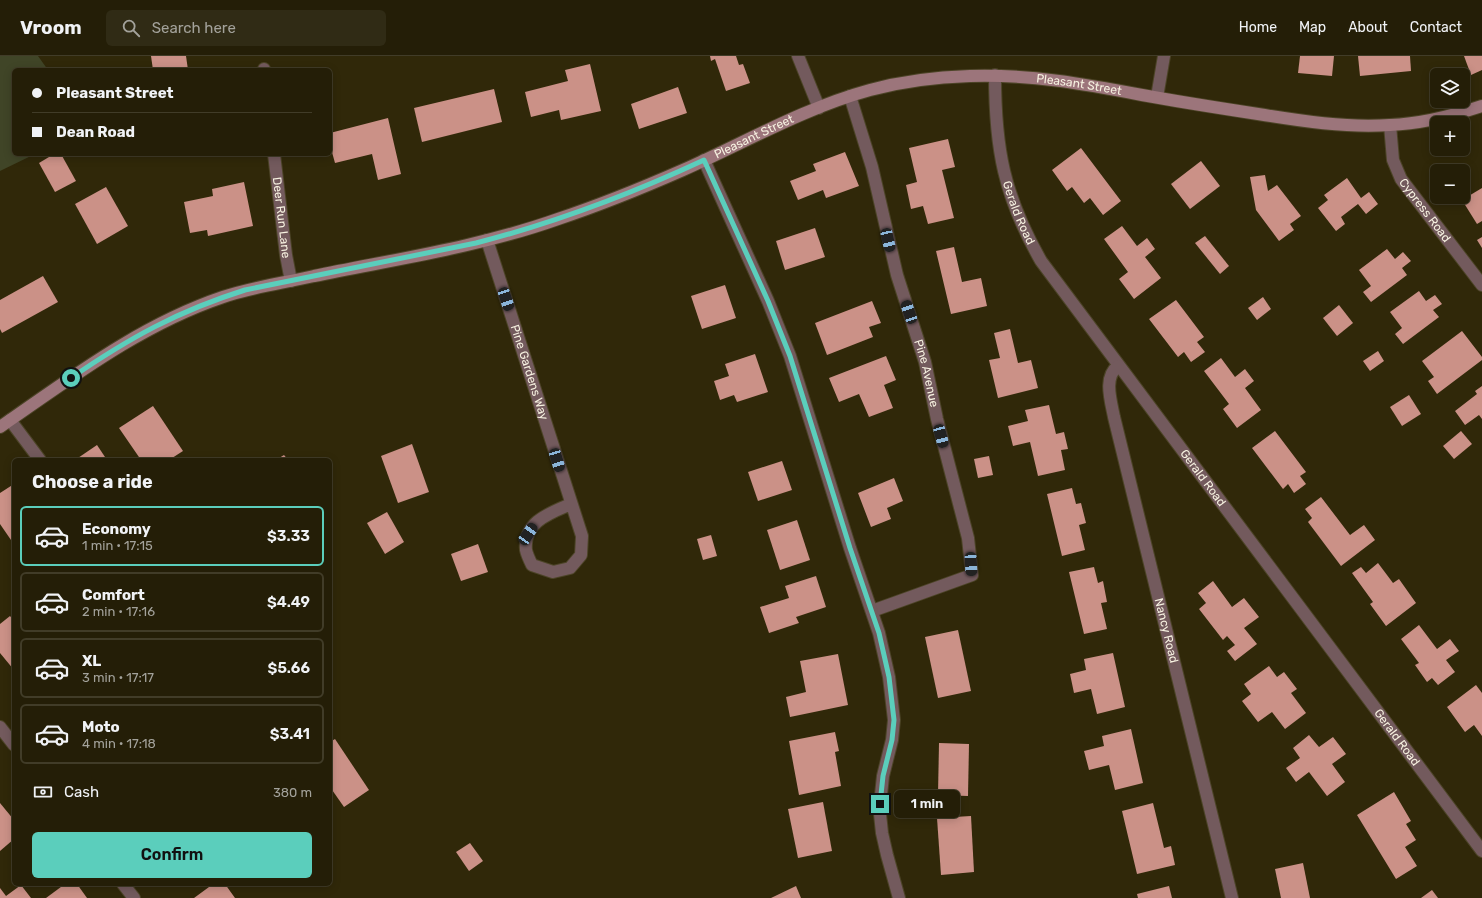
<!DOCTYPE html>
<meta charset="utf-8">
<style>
:root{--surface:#241e07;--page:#302b15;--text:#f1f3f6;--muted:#a3a29b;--line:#413c28;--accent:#5bcebc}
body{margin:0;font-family:Rubik,sans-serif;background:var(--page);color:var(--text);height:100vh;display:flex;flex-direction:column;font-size:15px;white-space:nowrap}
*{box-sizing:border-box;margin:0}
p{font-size:13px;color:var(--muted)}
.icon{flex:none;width:22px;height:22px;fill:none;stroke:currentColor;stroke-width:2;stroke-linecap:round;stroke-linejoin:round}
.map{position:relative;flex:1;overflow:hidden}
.sheet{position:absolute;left:12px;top:402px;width:320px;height:428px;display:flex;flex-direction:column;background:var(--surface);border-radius:6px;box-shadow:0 2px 10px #0003,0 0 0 1px var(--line)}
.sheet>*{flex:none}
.guide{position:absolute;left:12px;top:12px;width:320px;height:88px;border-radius:6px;box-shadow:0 2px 10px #0003,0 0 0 1px var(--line);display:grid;align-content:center;height:88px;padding:0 20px;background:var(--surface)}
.controls{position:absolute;left:1430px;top:12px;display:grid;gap:8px}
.controls a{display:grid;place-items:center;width:40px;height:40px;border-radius:6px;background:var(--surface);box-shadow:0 2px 10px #0003,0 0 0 1px var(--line);font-size:20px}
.end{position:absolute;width:18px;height:18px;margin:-9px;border:5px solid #5bcebc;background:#111;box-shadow:0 0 0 2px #111}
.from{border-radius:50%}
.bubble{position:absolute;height:28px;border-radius:6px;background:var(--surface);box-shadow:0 2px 10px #0003,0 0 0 1px var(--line);font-size:13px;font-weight:600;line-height:28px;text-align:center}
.car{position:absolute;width:12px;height:24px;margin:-12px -6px;border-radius:5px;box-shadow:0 0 3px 1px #0007;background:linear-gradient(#222 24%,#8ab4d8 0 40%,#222 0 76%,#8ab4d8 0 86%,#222 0)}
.guide b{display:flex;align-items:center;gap:14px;height:38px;font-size:15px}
.guide b+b{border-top:1px solid var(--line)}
.guide i{width:10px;height:10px;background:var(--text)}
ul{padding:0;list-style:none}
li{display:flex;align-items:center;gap:12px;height:60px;margin:0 8px 6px;padding:0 12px;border:2px solid var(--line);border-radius:6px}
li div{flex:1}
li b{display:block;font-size:15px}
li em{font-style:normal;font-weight:600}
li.on{border-color:var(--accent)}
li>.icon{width:36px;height:36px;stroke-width:1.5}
h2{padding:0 20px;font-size:18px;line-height:48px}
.pay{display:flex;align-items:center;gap:10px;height:44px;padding:0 20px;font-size:15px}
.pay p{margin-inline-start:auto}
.action{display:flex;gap:8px;margin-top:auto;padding:8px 20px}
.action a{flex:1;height:46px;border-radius:6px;background:var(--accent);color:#111;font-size:16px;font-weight:600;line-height:46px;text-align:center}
header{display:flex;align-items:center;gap:24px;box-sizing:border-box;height:56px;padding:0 20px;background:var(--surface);border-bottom:1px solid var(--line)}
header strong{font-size:19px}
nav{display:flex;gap:22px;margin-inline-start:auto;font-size:14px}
.search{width:280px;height:36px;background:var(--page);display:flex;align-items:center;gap:10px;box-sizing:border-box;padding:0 14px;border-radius:6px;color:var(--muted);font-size:15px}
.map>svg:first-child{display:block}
.green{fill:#404527}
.building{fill:#cb9187}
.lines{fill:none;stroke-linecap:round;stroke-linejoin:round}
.lane-casing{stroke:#4c4427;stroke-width:14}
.street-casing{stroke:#4c4427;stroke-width:14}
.secondary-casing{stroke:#4c4427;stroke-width:14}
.lane{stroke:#735a5d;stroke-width:12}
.street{stroke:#735a5d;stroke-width:12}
.secondary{stroke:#9c757b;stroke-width:12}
.route{stroke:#5bcebc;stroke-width:5}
.labels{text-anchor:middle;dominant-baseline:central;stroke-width:4;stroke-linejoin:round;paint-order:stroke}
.street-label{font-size:12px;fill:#f7f2e1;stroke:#302809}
</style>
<header>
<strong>Vroom</strong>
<div class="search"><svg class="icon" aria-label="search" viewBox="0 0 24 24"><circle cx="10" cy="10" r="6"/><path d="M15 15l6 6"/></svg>Search here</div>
<nav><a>Home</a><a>Map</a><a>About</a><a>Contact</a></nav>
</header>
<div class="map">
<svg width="1482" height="842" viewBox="0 0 1482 842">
<rect width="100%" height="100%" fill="#302809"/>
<polygon class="green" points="0,0 38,0 48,14 14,14 14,98 35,98 0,115"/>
<g class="building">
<polygon points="151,0 186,0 188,14 153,14"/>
<polygon points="710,0 736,0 739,9 743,8 750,27 726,35 715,3 711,5"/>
<polygon points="1300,0 1334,0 1332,20 1298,17"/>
<polygon points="1358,0 1410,0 1411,15 1360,20"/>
<polygon points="1464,0 1482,0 1482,14 1471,19"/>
<polygon points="590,8 601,55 561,64 559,54 531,61 525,36 568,25 565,14"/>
<polygon points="678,31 687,57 639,73 631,48"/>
<polygon points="494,33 502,66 422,86 414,52"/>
<polygon points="388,62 401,118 378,124 372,98 335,107 330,89 330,77"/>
<polygon points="948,83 955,111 942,114 954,162 928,168 923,150 911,153 906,129 917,126 909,92"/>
<polygon points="1081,92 1121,145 1103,159 1090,142 1084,147 1072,131 1067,135 1052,114"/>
<polygon points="845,96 859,130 826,142 823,134 798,144 790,125 816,115 813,108"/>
<polygon points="54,98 61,98 76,125 55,136 39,107"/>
<polygon points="1201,105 1220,130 1190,153 1171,128"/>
<polygon points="1265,119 1268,135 1277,129 1301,160 1290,168 1294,174 1279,185 1256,154 1250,121"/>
<polygon points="1347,122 1361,142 1369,136 1378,148 1366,158 1358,148 1341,161 1345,168 1336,175 1318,152 1328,144 1324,139"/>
<polygon points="244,126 253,170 208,180 207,174 190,177 184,146 213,140 212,133"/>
<polygon points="106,131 128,170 97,188 75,148"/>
<polygon points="1482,132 1482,165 1477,168 1462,144"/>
<polygon points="1122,170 1137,190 1147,182 1155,193 1145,201 1161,222 1134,243 1119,223 1128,216 1104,183"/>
<polygon points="815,172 825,201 785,214 776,185"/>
<polygon points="1205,180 1229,210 1220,218 1195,187"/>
<polygon points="1482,181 1482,192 1477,184"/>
<polygon points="954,191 962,226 981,222 987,250 951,258 936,195"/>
<polygon points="1387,193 1395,203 1403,196 1411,205 1402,212 1407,219 1371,246 1363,236 1371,230 1359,214"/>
<polygon points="43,220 58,246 2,277 0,273 0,244"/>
<polygon points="725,229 736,262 702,273 691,240"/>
<polygon points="1419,235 1426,245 1435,239 1442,248 1433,254 1439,261 1403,288 1395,278 1402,272 1390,256"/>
<polygon points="1263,241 1271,253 1257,264 1248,252"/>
<polygon points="1176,244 1204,281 1197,286 1205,296 1191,306 1184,296 1178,301 1149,263"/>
<polygon points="872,245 881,267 869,271 873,281 827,299 815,267"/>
<polygon points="1339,249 1353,267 1337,280 1323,262"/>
<polygon points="1010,273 1018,307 1031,304 1038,332 998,342 989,304 1000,302 994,277"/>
<polygon points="1462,275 1482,301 1482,304 1437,338 1428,325 1434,321 1422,305"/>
<polygon points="1378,295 1384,305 1370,315 1363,305"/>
<polygon points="755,298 768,336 737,346 734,339 720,344 714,325 729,320 725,308"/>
<polygon points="886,300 896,324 884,329 893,352 869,361 859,338 839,346 829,322"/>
<polygon points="1221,302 1235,321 1245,313 1254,325 1245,332 1261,354 1237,372 1223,353 1229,348 1204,315"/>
<polygon points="1482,330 1482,363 1479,359 1465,369 1455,355 1477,338 1475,335"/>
<polygon points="1409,339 1421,358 1402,370 1390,351"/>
<polygon points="1049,349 1056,378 1064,376 1068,393 1061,394 1065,414 1038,420 1030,386 1013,390 1008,370 1028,365 1025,354"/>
<polygon points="153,350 183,395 169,404 141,404 119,372"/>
<polygon points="1275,375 1306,416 1300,420 1306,428 1294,437 1288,428 1283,433 1252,392"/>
<polygon points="1461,375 1472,388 1454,403 1443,390"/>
<polygon points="412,388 429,436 398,447 381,400"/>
<polygon points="97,389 107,404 75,404"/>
<polygon points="284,399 288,404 276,404"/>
<polygon points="989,400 993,419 978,422 974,403"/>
<polygon points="782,405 792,434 758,445 748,416"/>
<polygon points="894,422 903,445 887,452 891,463 871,471 858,437"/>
<polygon points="14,428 14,482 11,484 0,468 0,437"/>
<polygon points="1072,432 1076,448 1081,447 1086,467 1079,469 1085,494 1062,500 1047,438"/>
<polygon points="1321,441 1350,479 1364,469 1375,484 1341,510 1308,466 1312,462 1305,453"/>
<polygon points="387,456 404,486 385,498 367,467"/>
<polygon points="797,464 810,504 780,514 767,474"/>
<polygon points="711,479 717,500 703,504 697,483"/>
<polygon points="478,488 488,516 461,525 451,498"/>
<polygon points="1378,507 1393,527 1399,523 1416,547 1386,570 1370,548 1373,546 1352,517 1361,511 1366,517"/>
<polygon points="1094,511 1098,527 1103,525 1107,546 1101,547 1107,573 1084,578 1069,516"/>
<polygon points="816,520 826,551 796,561 799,567 769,577 760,551 789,542 785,530"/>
<polygon points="1213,525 1232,551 1244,542 1259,561 1244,572 1257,588 1235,605 1227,595 1235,589 1227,580 1223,584 1199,553 1206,547 1198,537"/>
<polygon points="10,560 14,565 14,614 0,597 0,568"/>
<polygon points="1419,569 1437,593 1450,583 1459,595 1446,604 1455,616 1438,629 1432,622 1427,626 1415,609 1419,607 1401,583"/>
<polygon points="958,574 971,635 938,642 925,581"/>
<polygon points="1113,597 1125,651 1097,658 1091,633 1074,637 1070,618 1086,614 1084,603"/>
<polygon points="838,598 848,649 790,661 786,641 806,636 800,605"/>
<polygon points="1269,610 1277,621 1284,616 1297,633 1291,637 1306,657 1285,673 1272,656 1258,666 1242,645 1251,638 1244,628"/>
<polygon points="1476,629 1482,637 1482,680 1474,669 1465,676 1447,651"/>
<polygon points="1131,673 1143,727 1115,734 1109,709 1089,714 1084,695 1104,690 1102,680"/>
<polygon points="835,676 839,695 835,696 841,730 799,739 789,685"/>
<polygon points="1309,679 1319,691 1333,681 1346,698 1332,708 1345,726 1327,740 1309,716 1296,726 1286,712 1300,702 1293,692"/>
<polygon points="335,683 369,734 344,751 330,731 330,686"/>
<polygon points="939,687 969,688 968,740 938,739"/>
<polygon points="1394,736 1411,765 1406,768 1416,784 1405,791 1417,810 1396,823 1357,759"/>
<polygon points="823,746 832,795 798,802 788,753"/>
<polygon points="0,747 14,764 14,783 0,795"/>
<polygon points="1153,747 1164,792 1171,790 1175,809 1137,818 1122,755"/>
<polygon points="971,760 974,816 941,819 937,762"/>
<polygon points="470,787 483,805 469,815 456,796"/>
<polygon points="1303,807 1310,842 1281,842 1275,813"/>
<polygon points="65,828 77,828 87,842 46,842"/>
<polygon points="207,828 225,828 235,842 194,842 209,831"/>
<polygon points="21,829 31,842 0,842 0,832 6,840"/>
<polygon points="796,830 801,842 771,842"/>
<polygon points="1169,830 1172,842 1138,842 1137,838"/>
<polygon points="1432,834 1438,842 1421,842"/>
</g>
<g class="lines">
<g class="lane-casing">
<g id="lane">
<polyline points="264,13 264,14"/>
<path id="s1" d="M850 40 872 111 897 219 925 306 937 363 968 482 972 519 872 555"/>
<path id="s2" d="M274 98 286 199 291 225"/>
</g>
</g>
<g class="street-casing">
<g id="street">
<polyline points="798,0 819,52"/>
<path id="s3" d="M995 19C995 93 1004 140 1041 205L1482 795"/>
<polyline points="1157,41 1164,0"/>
<path id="s4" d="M1390 69 1393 104 1401 123 1482 229"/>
<polyline points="704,104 768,245 790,300 850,492 879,577 889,621 894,664 892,684 883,720 881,739 880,758 882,777 887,799 899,842"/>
<path id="s5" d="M487 184 582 480 581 499 570 512 553 516 532 509C530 505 527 499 526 494 523 466 550 457 571 448"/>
<path id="s6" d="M1118 310C1103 321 1111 345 1114 361L1232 842"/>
<polyline points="10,364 40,404"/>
<polyline points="0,671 14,689"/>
<polyline points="123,828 134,842"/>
</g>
</g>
<g class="secondary-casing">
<g id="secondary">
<path id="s7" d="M0 371C71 322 140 269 223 241 252 231 284 227 314 220 396 203 479 191 558 163 600 149 642 132 683 114 744 87 804 52 870 34 903 25 937 21 970 20 1029 18 1085 28 1142 39 1180 46 1219 52 1258 58 1301 65 1346 72 1390 69 1421 68 1452 60 1482 50"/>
</g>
</g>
<use href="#lane" class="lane"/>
<use href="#street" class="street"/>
<use href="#secondary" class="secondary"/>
</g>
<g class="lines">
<path class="route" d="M71 322C129 282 178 255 245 234L476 187C554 167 631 138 704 104L768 245 790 300 850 492 879 577 889 621 894 664 892 684 883 720 880 748"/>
</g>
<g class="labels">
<g class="street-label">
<text stroke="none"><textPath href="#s7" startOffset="1152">Pleasant Street</textPath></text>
<text stroke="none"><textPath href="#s7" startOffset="816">Pleasant Street</textPath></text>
<text stroke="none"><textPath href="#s4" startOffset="95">Cypress Road</textPath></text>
<text stroke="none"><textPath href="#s3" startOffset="141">Gerald Road</textPath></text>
<text stroke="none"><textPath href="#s2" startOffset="64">Deer Run Lane</textPath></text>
<text stroke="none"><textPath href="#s5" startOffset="139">Pine Gardens Way</textPath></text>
<text stroke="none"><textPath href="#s1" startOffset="288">Pine Avenue</textPath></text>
<text stroke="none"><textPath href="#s3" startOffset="465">Gerald Road</textPath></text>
<text stroke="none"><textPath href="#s6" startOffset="274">Nancy Road</textPath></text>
<text stroke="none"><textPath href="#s3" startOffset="789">Gerald Road</textPath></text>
</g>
</g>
</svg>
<div class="controls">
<a><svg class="icon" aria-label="layers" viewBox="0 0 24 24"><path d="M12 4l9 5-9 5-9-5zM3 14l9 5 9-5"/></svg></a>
<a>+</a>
<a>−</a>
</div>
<i class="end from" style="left:71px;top:322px"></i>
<i class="end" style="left:880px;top:748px"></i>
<div class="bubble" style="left:894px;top:734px;width:66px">1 min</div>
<i class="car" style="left:888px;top:184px;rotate:167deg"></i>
<i class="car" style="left:506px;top:243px;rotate:162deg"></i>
<i class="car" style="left:909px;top:256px;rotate:341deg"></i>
<i class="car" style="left:941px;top:380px;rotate:165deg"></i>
<i class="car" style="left:557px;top:404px;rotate:163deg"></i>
<i class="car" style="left:528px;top:478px;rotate:34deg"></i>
<i class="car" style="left:971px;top:508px;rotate:177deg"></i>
<div class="guide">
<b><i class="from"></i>Pleasant Street</b>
<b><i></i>Dean Road</b>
</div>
<section class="sheet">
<h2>Choose a ride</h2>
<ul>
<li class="on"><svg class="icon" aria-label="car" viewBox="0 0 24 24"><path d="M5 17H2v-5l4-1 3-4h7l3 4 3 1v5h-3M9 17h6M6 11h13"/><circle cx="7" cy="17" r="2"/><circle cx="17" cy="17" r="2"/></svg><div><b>Economy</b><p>1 min · 17:15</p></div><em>$3.33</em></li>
<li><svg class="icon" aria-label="car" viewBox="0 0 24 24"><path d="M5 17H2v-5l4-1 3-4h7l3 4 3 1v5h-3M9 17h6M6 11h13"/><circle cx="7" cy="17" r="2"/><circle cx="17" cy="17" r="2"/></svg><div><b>Comfort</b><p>2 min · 17:16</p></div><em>$4.49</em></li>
<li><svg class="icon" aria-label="car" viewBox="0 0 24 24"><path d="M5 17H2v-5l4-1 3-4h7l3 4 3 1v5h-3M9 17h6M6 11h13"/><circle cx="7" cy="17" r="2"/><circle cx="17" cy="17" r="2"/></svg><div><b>XL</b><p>3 min · 17:17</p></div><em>$5.66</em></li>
<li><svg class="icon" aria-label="car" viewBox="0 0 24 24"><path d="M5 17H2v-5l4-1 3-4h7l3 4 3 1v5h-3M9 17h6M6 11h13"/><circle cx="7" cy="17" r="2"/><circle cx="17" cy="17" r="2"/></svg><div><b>Moto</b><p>4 min · 17:18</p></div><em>$3.41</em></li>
</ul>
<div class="pay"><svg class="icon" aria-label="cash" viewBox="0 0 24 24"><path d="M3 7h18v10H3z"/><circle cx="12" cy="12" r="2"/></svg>Cash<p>380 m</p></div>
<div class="action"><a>Confirm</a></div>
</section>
</div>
